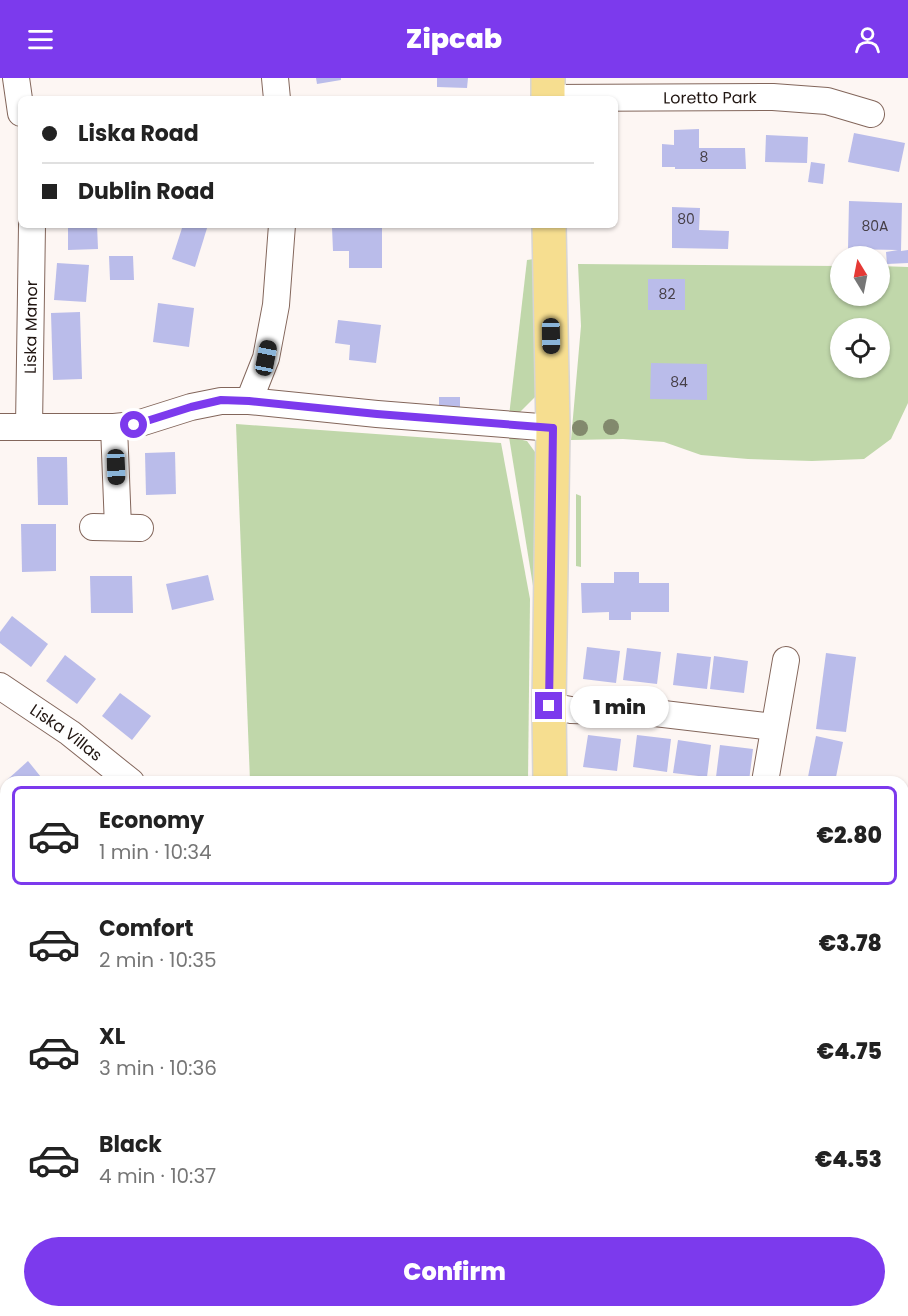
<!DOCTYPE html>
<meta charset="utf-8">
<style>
:root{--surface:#fff;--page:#f2f2f2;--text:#222;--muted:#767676;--line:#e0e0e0;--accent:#7c3aed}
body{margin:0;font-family:Poppins,sans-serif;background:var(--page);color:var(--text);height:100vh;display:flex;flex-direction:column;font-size:22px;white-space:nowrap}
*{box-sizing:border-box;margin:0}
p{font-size:20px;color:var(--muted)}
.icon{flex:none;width:33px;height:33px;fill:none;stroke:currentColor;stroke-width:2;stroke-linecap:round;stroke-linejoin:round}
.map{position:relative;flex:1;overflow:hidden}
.sheet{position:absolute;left:0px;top:698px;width:909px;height:542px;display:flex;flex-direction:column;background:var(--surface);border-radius:18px 18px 0 0;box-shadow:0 2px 4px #0004}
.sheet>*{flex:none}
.top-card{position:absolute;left:18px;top:18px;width:600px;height:132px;border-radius:9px;box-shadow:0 2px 4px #0004;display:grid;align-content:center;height:132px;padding:0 24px;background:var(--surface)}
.needle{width:39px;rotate:350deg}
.tools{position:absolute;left:830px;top:168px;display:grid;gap:12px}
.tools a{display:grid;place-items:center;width:60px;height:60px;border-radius:50%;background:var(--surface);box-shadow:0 2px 4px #0004;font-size:30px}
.end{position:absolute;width:27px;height:27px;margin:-14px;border:8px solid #7c3aed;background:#fff;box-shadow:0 0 0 3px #fff}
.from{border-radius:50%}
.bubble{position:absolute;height:42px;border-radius:21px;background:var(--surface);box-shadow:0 2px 4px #0004;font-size:20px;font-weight:800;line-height:42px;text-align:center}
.car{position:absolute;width:18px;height:36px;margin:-18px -9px;border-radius:8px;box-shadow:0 0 4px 2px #0007;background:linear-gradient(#222 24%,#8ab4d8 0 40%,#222 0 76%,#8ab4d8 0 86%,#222 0)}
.top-card b{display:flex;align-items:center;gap:21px;height:57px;font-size:22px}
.top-card b+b{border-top:2px solid var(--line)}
.top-card i{width:15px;height:15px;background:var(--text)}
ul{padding:10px 0 0;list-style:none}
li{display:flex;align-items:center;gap:18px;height:99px;margin:0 12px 9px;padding:0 12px;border:3px solid transparent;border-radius:9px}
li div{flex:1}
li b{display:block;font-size:22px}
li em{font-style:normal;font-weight:800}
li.current{border-color:var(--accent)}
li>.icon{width:54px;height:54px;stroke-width:1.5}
.primary-button{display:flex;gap:12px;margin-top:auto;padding:12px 24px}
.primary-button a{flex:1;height:69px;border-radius:36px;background:var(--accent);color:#fff;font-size:24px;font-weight:800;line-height:69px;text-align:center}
header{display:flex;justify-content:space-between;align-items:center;height:78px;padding:0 24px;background:var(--accent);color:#fff;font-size:27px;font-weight:800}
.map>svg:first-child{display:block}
.green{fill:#c0d7aa;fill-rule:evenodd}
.building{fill:#babcea}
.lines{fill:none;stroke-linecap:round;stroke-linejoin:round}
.minor-casing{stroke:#83665b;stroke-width:28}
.primary-casing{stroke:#d7d5d4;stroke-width:36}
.minor{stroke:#fff;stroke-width:26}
.primary{stroke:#f6de90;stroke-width:33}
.tree{fill:#82896d}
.route{stroke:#7c3aed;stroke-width:8}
.labels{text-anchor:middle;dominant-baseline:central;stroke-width:4.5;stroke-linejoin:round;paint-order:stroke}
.number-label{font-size:14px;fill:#463f47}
.street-label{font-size:16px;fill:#201511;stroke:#fff}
</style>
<header><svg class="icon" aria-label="menu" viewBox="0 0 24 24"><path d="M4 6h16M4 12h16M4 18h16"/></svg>Zipcab<svg class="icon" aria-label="person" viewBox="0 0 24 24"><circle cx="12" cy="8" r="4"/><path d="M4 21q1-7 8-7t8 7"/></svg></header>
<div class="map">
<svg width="908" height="1238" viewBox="0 0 908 1238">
<rect width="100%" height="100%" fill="#fdf6f3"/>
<g class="green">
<polygon points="534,181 536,318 519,335 509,338 527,182"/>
<path d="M578 186 840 188V218H879V188L908 189V325L891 361 864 381 812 383 748 381 701 377 664 364 623 361 571 362 581 248ZM840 250H879V290H840Z"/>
<polygon points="236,346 501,365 530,521 528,703 250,703"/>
<polygon points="509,359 527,363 535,374 537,513 534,514"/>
<polygon points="576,416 581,418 581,489 576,488"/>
<polygon points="6,1115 6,1233 60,1233 53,1238 0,1238 0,1116"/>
<polygon points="494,1233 603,1233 605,1238 494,1238"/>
<polygon points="669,1233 715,1233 717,1238 670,1238"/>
</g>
<g class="building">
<polygon points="316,0 341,0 341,2 317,6"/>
<polygon points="437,0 468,0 467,10 437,9"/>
<polygon points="699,51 699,70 745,70 746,91 675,91 675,89 662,89 662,66 674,67 674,52"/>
<polygon points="854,55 905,65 899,94 848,84"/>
<polygon points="766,57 808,59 807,85 765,84"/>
<polygon points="811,84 825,86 823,106 808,104"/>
<polygon points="849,123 902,125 901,173 908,172 908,185 887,186 886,174 898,172 848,171"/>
<polygon points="672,129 700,130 699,152 729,153 728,171 672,170"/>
<polygon points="68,147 97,147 98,171 68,172"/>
<polygon points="183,147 208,147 195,189 172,181"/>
<polygon points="332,149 382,149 382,190 349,190 349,173 333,173"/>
<polygon points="109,178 133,178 134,202 110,202"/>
<polygon points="57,185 89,187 86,224 54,222"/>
<rect x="648" y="201" width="37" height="31"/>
<polygon points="158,225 194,230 189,269 153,264"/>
<polygon points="80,234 82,301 53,302 51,235"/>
<polygon points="338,242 381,247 376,285 349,282 350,267 335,265"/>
<polygon points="651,285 707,286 707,322 650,321"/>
<rect x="439" y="319" width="21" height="10"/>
<polygon points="175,374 176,416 146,417 145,375"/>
<polygon points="37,379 67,379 68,427 38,427"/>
<polygon points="21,446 56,446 56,493 22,494"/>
<polygon points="614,494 639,494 639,505 669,505 669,534 631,534 631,542 609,542 609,534 582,535 581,505 614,505"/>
<polygon points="208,497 214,522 172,532 166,506"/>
<polygon points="90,498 132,498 133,535 91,535"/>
<polygon points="12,538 48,566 31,589 0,565 0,554"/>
<polygon points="587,569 620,573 616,605 583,601"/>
<polygon points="627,570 661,574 657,606 623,602"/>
<polygon points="677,575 711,579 707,611 673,607"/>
<polygon points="826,575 856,579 846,654 816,651"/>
<polygon points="65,577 96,601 77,626 46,603"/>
<polygon points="714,578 748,583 744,615 710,611"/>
<polygon points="120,615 151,638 132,662 102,638"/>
<polygon points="588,657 621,661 617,693 583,689"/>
<polygon points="637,657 671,661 667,694 633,689"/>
<polygon points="816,658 843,664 835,704 807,704"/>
<polygon points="678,662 711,667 707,699 673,695"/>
<polygon points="720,667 753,671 749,703 716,699"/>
<polygon points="28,683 45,704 8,704 7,702"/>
<polygon points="903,747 908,748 908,785 903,784"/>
<polygon points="0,755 6,763 6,803 4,805 0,800"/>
<polygon points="4,940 6,940 6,969 1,969"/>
<polygon points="6,1035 6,1064 0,1064 0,1036"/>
<polygon points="903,1057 908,1058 908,1102 903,1101"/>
<polygon points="903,1125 908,1126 908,1185 903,1184"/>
<polygon points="903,1216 908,1218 908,1238 886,1238 881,1237 881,1238 854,1238 855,1233 903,1233"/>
<polygon points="202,1233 236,1233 240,1238 196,1238"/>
</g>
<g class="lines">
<g class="minor-casing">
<g id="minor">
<polyline points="16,0 21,35"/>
<polyline points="275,0 277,21"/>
<path id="s1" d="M548 20 773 19 827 23 871 36"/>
<polyline points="249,323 266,280 276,227 282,147"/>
<polyline points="0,349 114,349 134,347 191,329 221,323 249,323 377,336 553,350"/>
<path id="s2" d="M29 349 32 147"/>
<polyline points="114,349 118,449"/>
<polyline points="93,449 140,450"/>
<path id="s3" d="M0 608 70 655 131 704"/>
<polyline points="549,628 571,632 655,635 773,649"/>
<polyline points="765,704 786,582"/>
<polyline points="903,835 908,832"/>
<polyline points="903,1018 908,1019"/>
<polyline points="0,1104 6,1102"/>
<polyline points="116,1233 121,1238"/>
<polyline points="75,1238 78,1233"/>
<polyline points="280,1238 280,1233"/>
<polyline points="804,1238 805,1233"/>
</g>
</g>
<g class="primary-casing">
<g id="primary">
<polyline points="548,21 548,0"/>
<polyline points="549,147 553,350 549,628 550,704"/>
<polyline points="643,1233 645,1238"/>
</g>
</g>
<use href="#minor" class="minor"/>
<use href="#primary" class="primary"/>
</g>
<g class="tree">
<circle cx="611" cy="349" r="8"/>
<circle cx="580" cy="350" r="8"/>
</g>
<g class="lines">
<polyline class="route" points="134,347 191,329 221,322 249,323 377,336 553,350 549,628"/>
</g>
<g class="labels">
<g class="number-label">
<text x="704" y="79">8</text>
<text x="686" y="141">80</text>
<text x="875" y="148">80A</text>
<text x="667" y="216">82</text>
<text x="679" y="304">84</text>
</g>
<g class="street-label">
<text stroke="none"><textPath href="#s1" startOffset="162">Loretto Park</textPath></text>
<text stroke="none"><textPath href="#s2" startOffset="100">Liska Manor</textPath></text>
<text stroke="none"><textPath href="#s3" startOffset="81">Liska Villas</textPath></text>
</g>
</g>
</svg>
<div class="tools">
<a><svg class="needle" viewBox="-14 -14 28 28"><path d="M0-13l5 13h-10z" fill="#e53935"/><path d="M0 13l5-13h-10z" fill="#767676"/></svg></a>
<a><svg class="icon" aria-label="locate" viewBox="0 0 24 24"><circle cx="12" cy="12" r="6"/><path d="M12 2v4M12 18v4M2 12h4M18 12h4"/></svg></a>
</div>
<i class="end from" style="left:134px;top:347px"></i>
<i class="end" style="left:549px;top:628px"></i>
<div class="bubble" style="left:570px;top:608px;width:99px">1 min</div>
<i class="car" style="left:551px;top:258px;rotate:179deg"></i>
<i class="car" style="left:266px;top:280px;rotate:11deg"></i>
<i class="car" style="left:116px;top:389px;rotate:178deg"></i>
<div class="top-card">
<b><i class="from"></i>Liska Road</b>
<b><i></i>Dublin Road</b>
</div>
<section class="sheet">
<ul>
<li class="current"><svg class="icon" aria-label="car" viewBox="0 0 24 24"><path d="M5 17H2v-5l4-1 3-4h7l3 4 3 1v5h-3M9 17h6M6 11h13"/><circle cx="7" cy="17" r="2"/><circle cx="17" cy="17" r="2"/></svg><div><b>Economy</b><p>1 min · 10:34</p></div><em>€2.80</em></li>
<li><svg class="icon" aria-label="car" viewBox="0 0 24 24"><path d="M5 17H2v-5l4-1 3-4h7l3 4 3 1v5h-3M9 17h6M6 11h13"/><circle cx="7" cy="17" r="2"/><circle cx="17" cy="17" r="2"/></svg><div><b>Comfort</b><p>2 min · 10:35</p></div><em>€3.78</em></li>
<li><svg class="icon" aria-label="car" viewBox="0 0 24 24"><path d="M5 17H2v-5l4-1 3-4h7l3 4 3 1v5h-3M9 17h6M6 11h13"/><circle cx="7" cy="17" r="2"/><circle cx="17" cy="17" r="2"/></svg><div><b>XL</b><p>3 min · 10:36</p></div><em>€4.75</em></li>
<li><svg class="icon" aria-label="car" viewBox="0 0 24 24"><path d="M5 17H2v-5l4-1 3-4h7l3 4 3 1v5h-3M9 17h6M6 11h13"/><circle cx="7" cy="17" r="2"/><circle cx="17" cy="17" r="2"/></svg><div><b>Black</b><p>4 min · 10:37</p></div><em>€4.53</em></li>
</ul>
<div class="primary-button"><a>Confirm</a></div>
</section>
</div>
